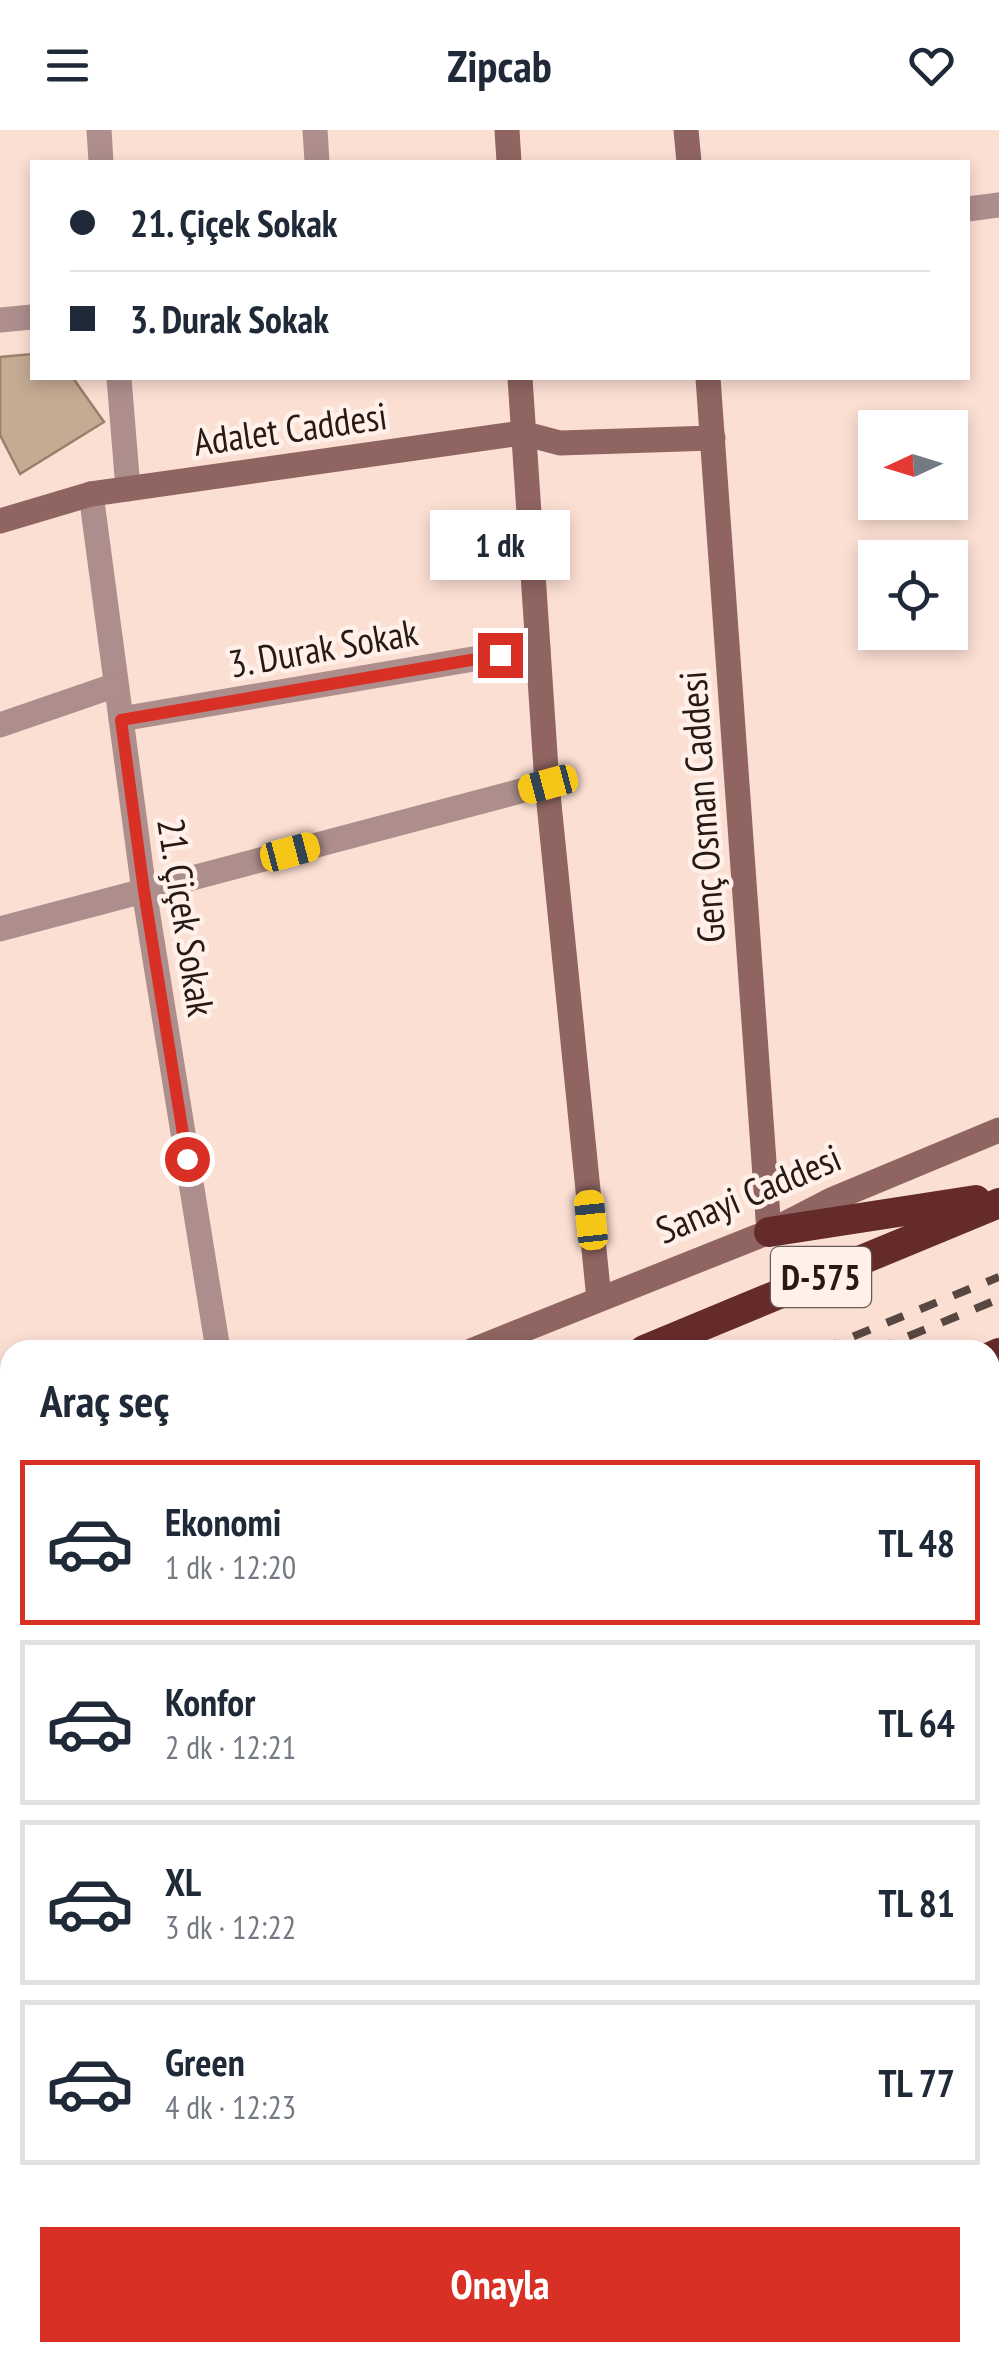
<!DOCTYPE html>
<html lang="tr">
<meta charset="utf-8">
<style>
:root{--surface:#fff;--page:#f6f6f7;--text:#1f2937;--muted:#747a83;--line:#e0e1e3;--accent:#d93025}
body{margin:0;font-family:"PT Sans Narrow",sans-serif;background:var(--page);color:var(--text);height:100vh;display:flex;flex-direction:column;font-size:38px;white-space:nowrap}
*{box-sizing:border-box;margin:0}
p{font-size:32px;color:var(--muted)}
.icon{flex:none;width:55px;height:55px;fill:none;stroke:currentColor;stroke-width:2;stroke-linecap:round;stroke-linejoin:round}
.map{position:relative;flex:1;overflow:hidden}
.details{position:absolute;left:0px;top:1210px;width:1000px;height:1022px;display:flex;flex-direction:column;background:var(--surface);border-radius:30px 30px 0 0;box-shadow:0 5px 15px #0003}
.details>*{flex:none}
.guide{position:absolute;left:30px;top:30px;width:940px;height:220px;border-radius:0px;box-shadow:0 5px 15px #0003;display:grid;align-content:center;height:220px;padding:0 40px;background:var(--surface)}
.needle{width:65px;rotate:266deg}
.buttons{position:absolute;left:858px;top:280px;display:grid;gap:20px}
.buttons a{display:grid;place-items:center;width:110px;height:110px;border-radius:0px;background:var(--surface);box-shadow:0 5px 15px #0003;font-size:50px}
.end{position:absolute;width:45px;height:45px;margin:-22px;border:12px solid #d93025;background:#fff;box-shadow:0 0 0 5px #fff}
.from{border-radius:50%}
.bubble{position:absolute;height:70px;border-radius:0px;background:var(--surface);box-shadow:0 5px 15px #0003;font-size:32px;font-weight:700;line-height:70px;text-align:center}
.car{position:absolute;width:30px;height:60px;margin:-30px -15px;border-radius:12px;box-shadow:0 0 8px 2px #0007;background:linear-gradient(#f5c518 24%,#345 0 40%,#f5c518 0 76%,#345 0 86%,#f5c518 0)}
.guide b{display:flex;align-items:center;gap:35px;height:95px;font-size:38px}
.guide b+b{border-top:2px solid var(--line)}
.guide i{width:25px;height:25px;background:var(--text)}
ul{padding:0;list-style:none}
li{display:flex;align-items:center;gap:30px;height:165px;margin:0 20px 15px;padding:0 20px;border:5px solid var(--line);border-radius:0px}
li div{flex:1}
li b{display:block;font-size:38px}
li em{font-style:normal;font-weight:700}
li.current{border-color:var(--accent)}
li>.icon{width:90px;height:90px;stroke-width:1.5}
h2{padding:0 40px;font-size:45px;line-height:120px}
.primary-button{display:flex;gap:20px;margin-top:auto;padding:20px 40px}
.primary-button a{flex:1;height:115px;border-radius:0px;background:var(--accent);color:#fff;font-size:40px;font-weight:700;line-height:115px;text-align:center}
header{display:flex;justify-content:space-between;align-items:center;height:130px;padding:0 40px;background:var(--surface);font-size:45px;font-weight:700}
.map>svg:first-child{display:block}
.building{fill:#c5ab93;stroke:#998169;stroke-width:2.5}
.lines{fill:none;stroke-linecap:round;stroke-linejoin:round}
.street{stroke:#ad8e8c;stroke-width:25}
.secondary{stroke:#8f6461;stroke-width:25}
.highway{stroke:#652b2a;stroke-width:30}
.rail{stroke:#584741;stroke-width:8;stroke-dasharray:18 18;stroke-linecap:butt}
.route{stroke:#d93025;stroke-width:12}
.labels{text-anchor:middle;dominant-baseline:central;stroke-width:9;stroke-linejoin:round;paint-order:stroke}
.shield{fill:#fff0ea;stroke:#685a55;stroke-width:2.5}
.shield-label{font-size:35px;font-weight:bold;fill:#271a15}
.street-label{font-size:38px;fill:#271a15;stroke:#fff0ea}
</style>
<header><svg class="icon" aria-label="menu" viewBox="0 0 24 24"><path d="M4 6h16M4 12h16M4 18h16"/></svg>Zipcab<svg class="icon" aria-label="heart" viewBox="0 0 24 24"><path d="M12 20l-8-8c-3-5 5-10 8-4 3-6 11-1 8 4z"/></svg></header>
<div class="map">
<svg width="999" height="2232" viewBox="0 0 999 2232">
<rect width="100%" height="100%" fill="#fcdfd3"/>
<polygon class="building" points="32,224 32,248 73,248 104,292 20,344 0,305 0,227"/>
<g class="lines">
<g class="street">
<polyline points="99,0 101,32"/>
<polyline points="315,0 317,32"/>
<polyline points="968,79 999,75"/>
<polyline points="0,190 32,187"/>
<polyline points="119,248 128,359"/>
<polyline points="91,364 144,761 218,1220"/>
<polyline points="121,589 538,518"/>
<polyline points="0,595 116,555"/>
<polyline points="0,799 547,654"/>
<polyline points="990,1272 999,1268"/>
<polyline points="734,2232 833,2222"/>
</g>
<g class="secondary">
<polyline points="507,0 509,32"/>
<polyline points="686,0 689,32"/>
<polyline points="520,248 547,654 599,1169"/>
<polyline points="708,248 769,1102"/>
<polyline points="0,391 91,364 522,303 560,313 713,308"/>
<polyline points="473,1220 769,1102 831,1070 999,1000"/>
<polyline points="0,1408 10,1404"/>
<polyline points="990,1849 999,1929"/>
<polyline points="990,2157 999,2204"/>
</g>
<g class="highway">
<polyline points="769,1102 976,1070"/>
<polyline points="644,1220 999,1073"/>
<polyline points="990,1227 999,1223"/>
<polyline points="0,1486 10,1482"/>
<polyline points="0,1619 10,1615"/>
</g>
<g class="rail">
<polyline points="820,1220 999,1147"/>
<polyline points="875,1220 999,1169"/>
<polyline points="0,1553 10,1549"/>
<polyline points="0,1574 10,1570"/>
</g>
</g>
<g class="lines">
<polyline class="route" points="187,1029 144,761 121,590 500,525"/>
</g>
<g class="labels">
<rect class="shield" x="771" y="1117" width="100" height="60" rx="8"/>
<g class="shield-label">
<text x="821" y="1147">D-575</text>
</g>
<g class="street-label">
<text transform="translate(290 298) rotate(-8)">Adalet Caddesi</text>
<text transform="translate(323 517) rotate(-10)">3. Durak Sokak</text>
<text transform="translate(701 677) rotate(-94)">Genç Osman Caddesi</text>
<text transform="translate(187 787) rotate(81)">21. Çiçek Sokak</text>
<text transform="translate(748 1063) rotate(-23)">Sanayi Caddesi</text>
</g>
</g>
</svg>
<div class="buttons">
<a><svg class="needle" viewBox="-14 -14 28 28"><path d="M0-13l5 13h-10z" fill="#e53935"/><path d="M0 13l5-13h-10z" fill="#747a83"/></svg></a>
<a><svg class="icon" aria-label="locate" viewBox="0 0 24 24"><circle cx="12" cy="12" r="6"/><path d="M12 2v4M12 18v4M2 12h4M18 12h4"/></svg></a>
</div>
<i class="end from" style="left:187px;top:1029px"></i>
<i class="end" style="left:500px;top:525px"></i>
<div class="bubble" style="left:430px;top:380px;width:140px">1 dk</div>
<i class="car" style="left:548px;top:654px;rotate:255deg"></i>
<i class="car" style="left:290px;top:722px;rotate:75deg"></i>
<i class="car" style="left:591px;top:1090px;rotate:354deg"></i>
<div class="guide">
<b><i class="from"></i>21. Çiçek Sokak</b>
<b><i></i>3. Durak Sokak</b>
</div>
<section class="details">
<h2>Araç seç</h2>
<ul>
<li class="current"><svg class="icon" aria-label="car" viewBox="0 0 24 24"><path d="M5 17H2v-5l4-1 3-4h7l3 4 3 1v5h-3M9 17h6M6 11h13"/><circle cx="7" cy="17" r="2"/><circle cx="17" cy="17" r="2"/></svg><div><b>Ekonomi</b><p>1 dk · 12:20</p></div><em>TL 48</em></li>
<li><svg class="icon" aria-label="car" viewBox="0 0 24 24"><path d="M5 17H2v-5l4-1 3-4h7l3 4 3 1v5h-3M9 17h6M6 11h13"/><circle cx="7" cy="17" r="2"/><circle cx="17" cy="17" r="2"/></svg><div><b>Konfor</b><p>2 dk · 12:21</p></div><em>TL 64</em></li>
<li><svg class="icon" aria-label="car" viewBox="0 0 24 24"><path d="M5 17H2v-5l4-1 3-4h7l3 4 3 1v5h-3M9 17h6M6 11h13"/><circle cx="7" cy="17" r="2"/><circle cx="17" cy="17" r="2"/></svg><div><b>XL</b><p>3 dk · 12:22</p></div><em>TL 81</em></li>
<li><svg class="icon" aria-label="car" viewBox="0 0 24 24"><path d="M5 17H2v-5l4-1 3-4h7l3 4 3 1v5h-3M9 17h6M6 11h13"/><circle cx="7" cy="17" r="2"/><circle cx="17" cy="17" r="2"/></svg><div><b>Green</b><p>4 dk · 12:23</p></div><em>TL 77</em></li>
</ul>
<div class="primary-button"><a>Onayla</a></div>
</section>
</div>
